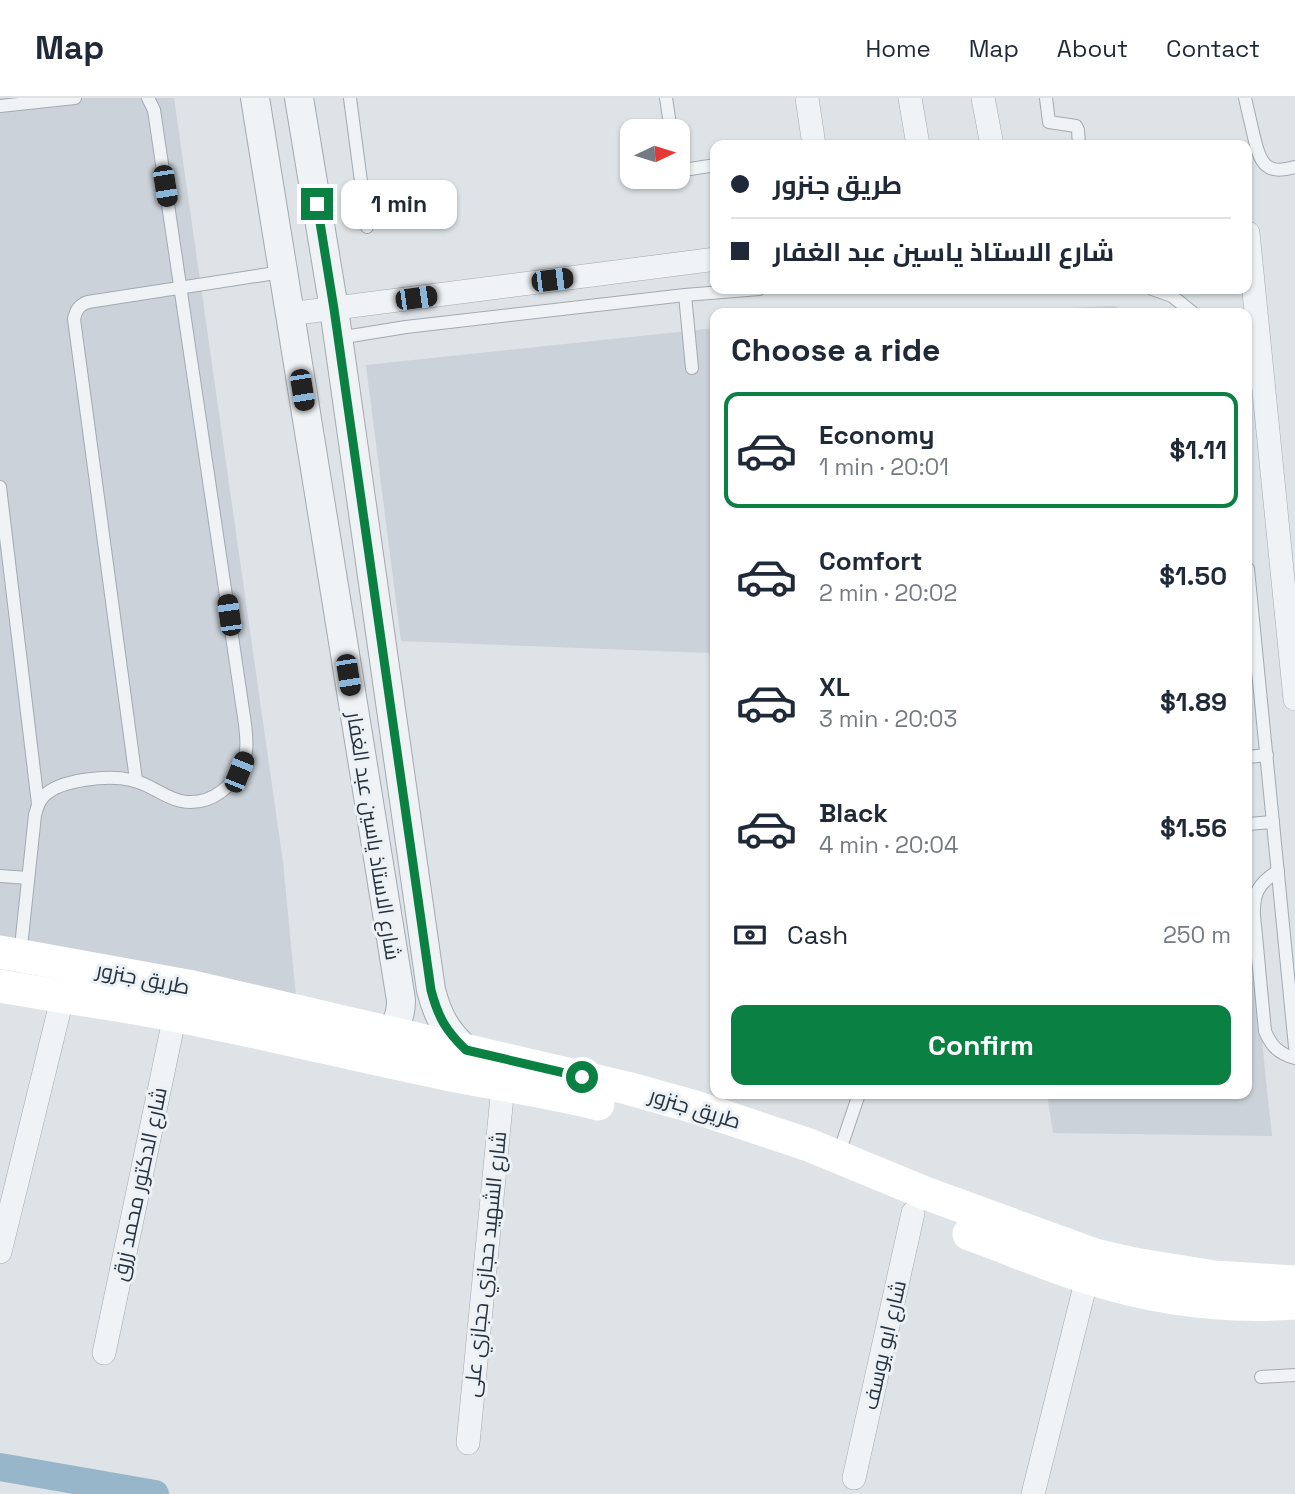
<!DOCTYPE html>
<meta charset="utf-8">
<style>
:root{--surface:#fff;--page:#f6f6f7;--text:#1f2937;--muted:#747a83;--line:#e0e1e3;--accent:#0b8043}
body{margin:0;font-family:"Space Grotesk",Cairo,sans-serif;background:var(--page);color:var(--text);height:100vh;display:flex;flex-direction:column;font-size:26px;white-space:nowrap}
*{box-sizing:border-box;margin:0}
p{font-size:23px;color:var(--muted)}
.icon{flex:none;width:38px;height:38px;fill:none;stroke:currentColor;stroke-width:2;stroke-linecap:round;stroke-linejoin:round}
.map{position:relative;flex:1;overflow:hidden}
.drawer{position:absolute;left:710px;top:210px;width:542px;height:791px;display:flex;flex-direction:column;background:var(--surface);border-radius:14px;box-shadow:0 2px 5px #0004}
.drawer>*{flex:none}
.guide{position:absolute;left:710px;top:42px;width:542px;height:154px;border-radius:14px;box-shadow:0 2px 5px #0004;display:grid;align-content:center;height:154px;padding:0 21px;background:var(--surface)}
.needle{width:46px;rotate:86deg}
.controls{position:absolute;left:620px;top:21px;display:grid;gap:14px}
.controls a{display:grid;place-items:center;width:70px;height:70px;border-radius:14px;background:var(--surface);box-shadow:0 2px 5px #0004;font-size:35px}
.end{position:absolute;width:32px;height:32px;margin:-16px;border:9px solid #0b8043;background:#fff;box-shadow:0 0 0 4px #fff}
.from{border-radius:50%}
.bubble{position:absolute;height:49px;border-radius:14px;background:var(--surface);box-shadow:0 2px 5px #0004;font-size:23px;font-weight:600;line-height:49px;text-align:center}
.car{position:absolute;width:21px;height:42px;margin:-21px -10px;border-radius:9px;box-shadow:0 0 5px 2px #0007;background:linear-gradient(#222 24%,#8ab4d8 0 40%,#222 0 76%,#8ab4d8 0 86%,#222 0)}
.guide b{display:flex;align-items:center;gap:24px;height:66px;font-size:26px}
.guide b+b{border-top:2px solid var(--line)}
.guide i{width:18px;height:18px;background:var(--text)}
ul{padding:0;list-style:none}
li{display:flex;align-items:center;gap:21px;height:116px;margin:0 14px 10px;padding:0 7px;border:4px solid transparent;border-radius:14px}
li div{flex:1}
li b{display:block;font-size:26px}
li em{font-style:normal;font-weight:600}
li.current{border-color:var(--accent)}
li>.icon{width:63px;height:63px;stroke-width:1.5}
h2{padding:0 21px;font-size:32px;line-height:84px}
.pay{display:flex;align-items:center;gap:18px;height:77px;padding:0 21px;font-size:26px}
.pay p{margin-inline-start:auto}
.action{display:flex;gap:14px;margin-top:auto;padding:14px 21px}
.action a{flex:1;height:80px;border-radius:14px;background:var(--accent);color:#fff;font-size:28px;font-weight:600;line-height:80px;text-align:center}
header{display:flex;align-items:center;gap:42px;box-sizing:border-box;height:98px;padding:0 35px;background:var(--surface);border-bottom:2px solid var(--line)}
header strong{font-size:33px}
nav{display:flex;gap:38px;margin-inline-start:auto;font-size:24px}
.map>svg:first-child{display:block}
.built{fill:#cbd2d9}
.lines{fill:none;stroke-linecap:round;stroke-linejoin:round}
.canal{stroke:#97b6c9;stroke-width:28}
.service-casing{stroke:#a2aab1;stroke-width:14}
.minor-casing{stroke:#a2aab1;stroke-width:24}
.tertiary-casing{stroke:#a2aab1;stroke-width:30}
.service{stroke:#f0f3f6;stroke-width:12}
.minor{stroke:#f0f3f6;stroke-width:23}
.tertiary{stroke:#f0f3f6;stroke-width:28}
.secondary{stroke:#fff;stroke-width:33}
.route{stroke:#0b8043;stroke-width:9}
.labels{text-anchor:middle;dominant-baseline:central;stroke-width:6;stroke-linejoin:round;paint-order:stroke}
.street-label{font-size:21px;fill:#26323e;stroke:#ecf1f5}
</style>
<header>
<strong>Map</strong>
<nav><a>Home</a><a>Map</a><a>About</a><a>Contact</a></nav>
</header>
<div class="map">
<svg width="1295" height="1396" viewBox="0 0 1295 1396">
<rect width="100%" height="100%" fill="#dde3e7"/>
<g class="built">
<polygon points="0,0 174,0 283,764 298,920 0,870"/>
<polygon points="1114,208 1134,215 949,215"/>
<polygon points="716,230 716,587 709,555 401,543 366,267"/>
<polygon points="1248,810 1272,1038 1053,1035 1047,996 1248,996"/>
</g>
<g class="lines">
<polyline class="canal" points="0,1369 155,1396"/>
<g class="service-casing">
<g id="service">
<polyline points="350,0 367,129"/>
<polyline points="666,0 671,33"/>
<polyline points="1046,0 1049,24 1076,28 1078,32 1079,47"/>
<path d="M1245 0C1248 13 1251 26 1254 39 1260 65 1266 78 1295 69"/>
<polyline points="0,8 75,0"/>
<polyline points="677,73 716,67"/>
<polyline points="1152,191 1172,198 1193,215"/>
<polyline points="685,197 692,270"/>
<polyline points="338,240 406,229 685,197 759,191"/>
<polyline points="0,389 38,706"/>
<polyline points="1248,471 1295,949"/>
<polyline points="1248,659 1267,657"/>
<path d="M136 682 74 221C76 212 79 207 88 204L282 174"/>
<polyline points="1248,726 1273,724"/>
<path d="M1278 773C1259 785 1253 795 1254 817L1265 933C1271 948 1279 956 1295 960"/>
<polyline points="0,778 28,780"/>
<path d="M20 858 35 717C37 710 38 704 44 698 60 681 109 677 131 682 149 685 163 699 181 703 210 709 238 687 245 658 248 648 246 637 245 626L154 12 148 0"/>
<polyline points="838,1058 859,996"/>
<polyline points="1261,1279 1295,1277"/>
</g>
</g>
<g class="minor-casing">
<g id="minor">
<polyline points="807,0 814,47"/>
<polyline points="910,0 918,47"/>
<polyline points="983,0 992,47"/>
<polyline points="1248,135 1295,601"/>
<polyline points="289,216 716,161"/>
<polyline points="0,1154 63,897"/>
<polyline points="104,1255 175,917"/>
<polyline points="468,1345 503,988"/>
<polyline points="854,1380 913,1115"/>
<polyline points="1033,1396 1087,1180"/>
</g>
</g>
<g class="tertiary-casing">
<g id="tertiary">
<path d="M255 0 401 902C401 916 398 924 389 934"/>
<path d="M299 0 334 211 431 892C438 919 446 933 466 952"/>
</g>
</g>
<use href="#service" class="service"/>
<use href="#minor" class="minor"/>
<use href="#tertiary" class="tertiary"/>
<g class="secondary">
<polyline points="0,854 193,889 627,990 695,1009 809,1047 925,1095 1095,1157 1134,1166 1214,1179 1295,1184"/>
<path d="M0 888C59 899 119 906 178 918 266 935 354 957 442 975 494 986 547 993 598 1006"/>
<path d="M969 1136C1009 1150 1049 1168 1089 1180 1155 1201 1226 1210 1295 1205"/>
</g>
</g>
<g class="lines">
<path class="route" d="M317 106 334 211 431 892C438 919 446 933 466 952L582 979"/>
</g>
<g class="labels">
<g class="street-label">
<text transform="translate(374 738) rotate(81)">شارع الاستاذ ياسين عبد الغفار</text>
<text transform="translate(143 880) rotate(11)">طريق جنزور</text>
<text transform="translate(695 1010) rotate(17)">طريق جنزور</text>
<text transform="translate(139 1086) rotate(-78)">شارع الدكتور محمد زرق</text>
<text transform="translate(485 1166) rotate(-84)">شارع الشهيد حجازي حجازي على</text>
<text transform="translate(884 1247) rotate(-77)">شارع ابو يوسف</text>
</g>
</g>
</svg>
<div class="controls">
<a><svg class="needle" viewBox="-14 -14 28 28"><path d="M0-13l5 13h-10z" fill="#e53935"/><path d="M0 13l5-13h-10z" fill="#747a83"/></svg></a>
</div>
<i class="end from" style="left:582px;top:979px"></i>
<i class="end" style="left:317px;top:106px"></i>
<div class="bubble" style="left:341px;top:82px;width:116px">1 min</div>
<i class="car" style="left:165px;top:88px;rotate:171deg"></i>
<i class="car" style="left:552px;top:182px;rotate:83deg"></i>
<i class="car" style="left:416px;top:200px;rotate:82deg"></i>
<i class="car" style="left:302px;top:292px;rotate:171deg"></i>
<i class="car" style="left:229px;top:517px;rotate:352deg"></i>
<i class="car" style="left:348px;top:577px;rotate:171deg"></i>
<i class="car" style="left:239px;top:674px;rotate:22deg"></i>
<div class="guide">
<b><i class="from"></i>طريق جنزور</b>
<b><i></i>شارع الاستاذ ياسين عبد الغفار</b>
</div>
<section class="drawer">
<h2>Choose a ride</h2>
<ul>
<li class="current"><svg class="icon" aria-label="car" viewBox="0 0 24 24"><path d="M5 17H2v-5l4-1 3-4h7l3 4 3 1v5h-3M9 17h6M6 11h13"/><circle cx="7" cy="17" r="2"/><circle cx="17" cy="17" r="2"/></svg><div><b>Economy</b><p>1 min · 20:01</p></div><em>$1.11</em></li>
<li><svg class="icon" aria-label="car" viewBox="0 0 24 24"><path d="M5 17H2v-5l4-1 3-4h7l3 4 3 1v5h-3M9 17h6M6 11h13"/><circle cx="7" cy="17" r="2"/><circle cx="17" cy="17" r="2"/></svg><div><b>Comfort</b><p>2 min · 20:02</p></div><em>$1.50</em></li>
<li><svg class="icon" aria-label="car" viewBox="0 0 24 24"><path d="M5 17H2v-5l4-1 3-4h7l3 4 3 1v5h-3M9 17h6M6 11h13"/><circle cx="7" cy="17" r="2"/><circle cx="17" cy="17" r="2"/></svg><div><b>XL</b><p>3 min · 20:03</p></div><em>$1.89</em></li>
<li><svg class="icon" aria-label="car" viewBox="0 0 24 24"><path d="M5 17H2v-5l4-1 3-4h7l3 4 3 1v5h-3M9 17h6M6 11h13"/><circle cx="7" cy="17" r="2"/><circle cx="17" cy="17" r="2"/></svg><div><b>Black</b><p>4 min · 20:04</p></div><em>$1.56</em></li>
</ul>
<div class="pay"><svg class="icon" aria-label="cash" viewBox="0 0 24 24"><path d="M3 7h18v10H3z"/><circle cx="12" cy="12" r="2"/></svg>Cash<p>250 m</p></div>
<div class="action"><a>Confirm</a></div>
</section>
</div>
